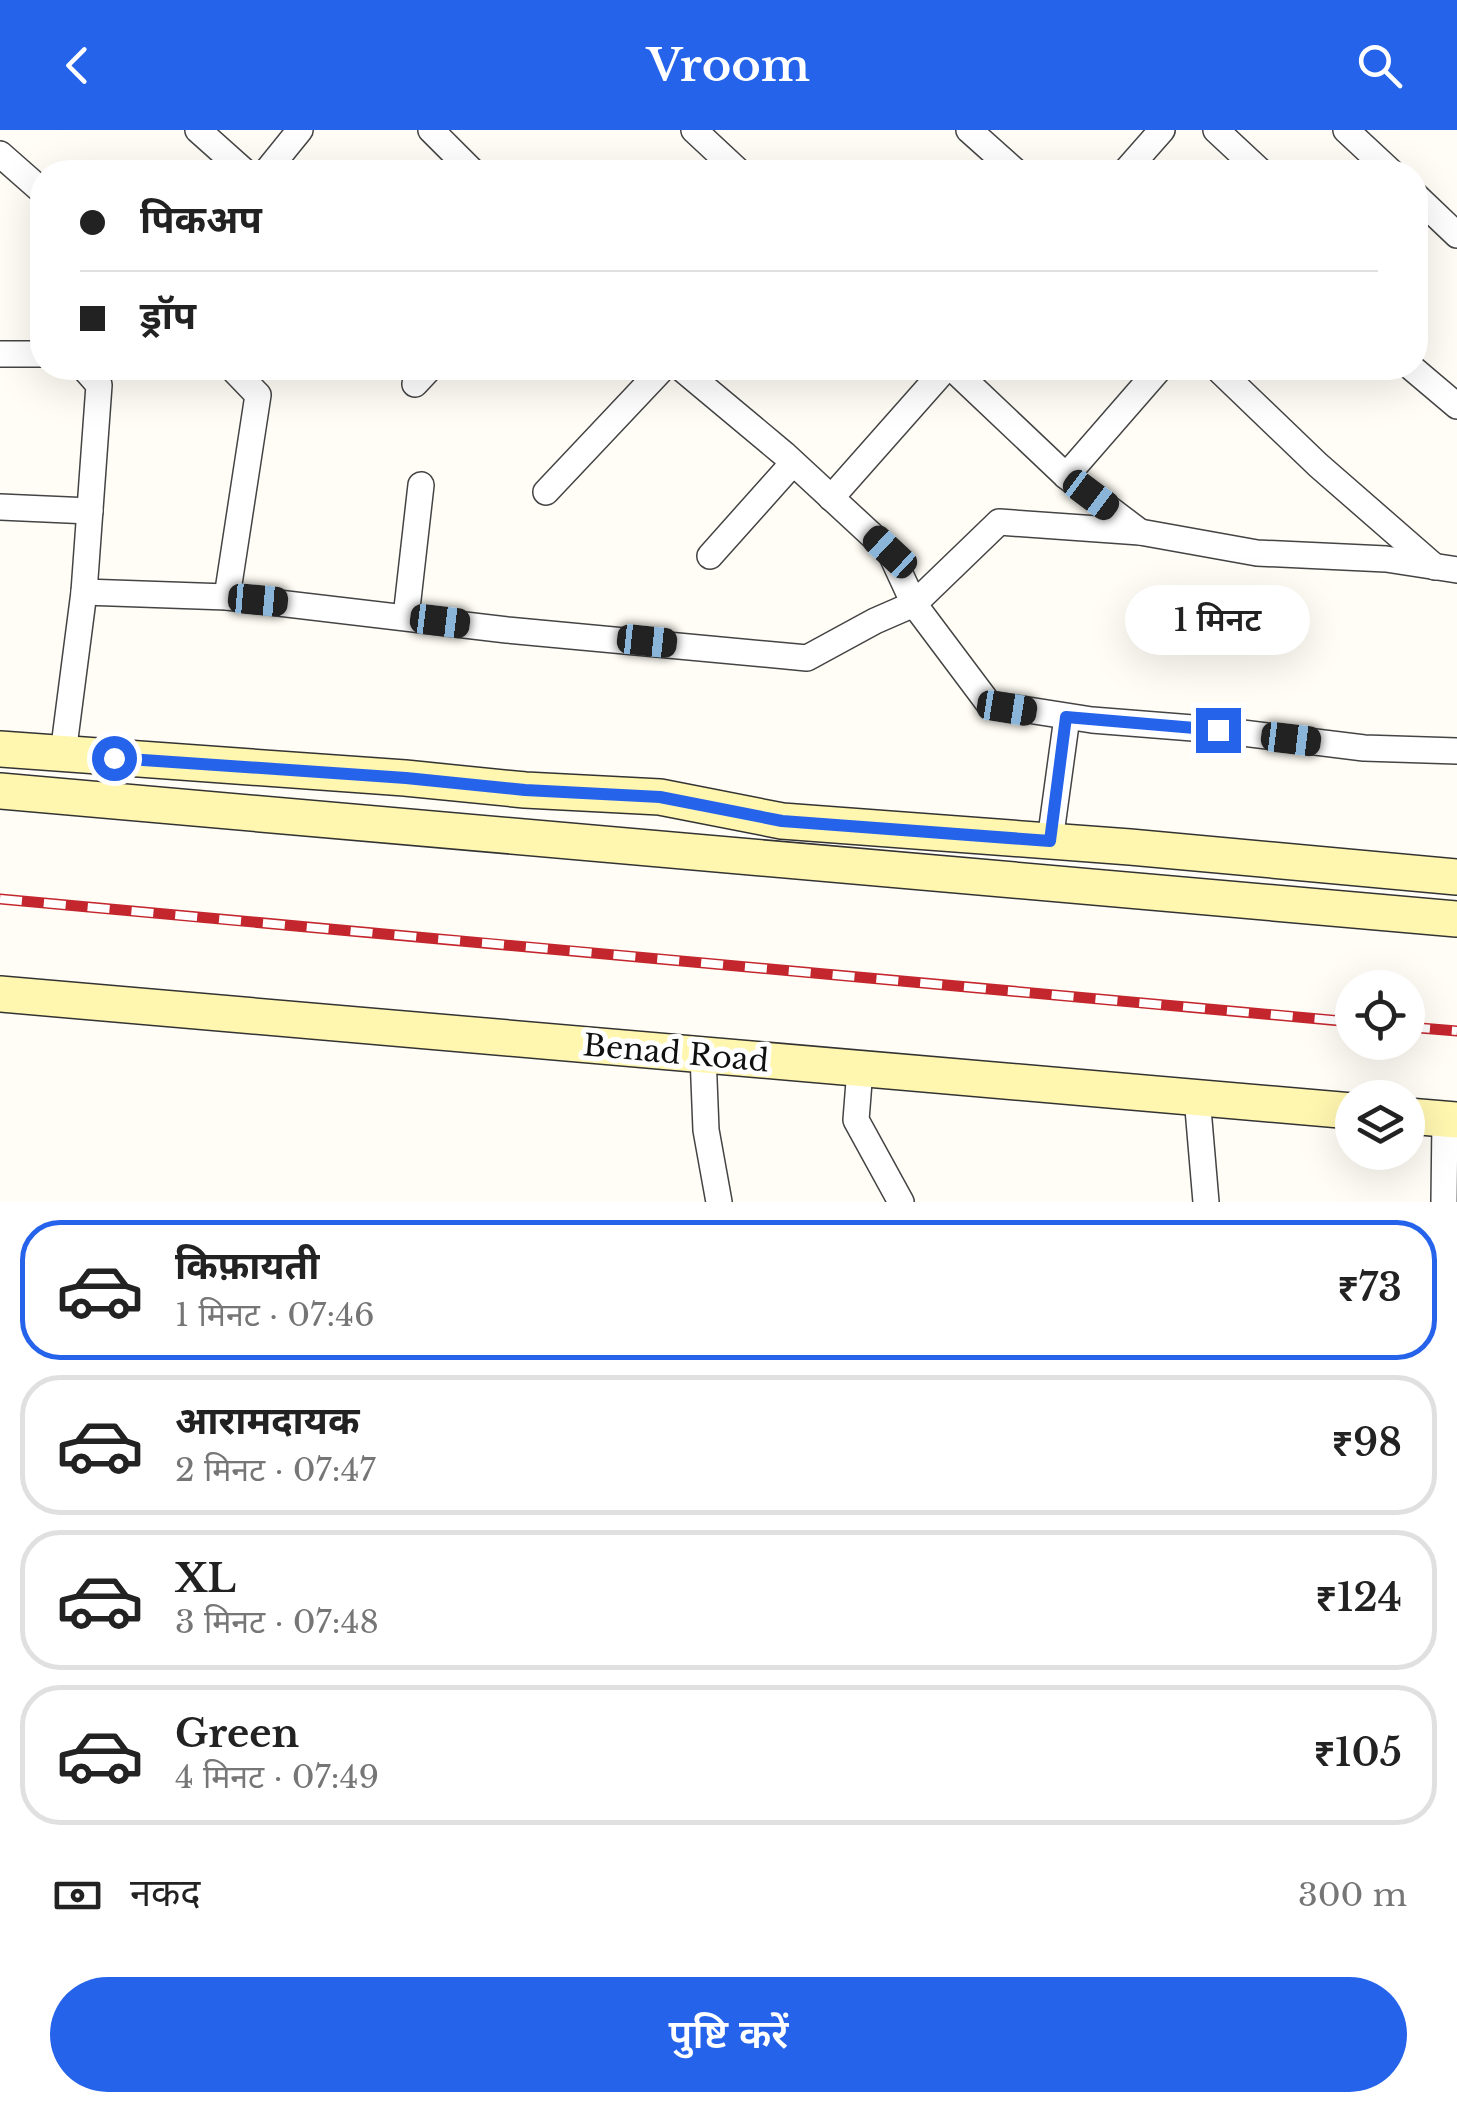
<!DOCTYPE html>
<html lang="hi">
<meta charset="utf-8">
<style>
:root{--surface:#fff;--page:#f6f6f6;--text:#222;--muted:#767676;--line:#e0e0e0;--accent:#2563eb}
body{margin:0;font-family:"Libre Baskerville","Noto Sans Devanagari",serif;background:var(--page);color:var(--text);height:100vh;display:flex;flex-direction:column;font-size:38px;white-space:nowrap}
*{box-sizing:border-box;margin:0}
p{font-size:32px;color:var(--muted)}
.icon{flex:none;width:55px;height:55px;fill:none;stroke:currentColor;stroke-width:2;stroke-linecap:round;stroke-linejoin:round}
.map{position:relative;height:1072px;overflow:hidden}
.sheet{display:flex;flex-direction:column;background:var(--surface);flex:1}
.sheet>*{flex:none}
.guide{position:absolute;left:30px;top:30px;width:1398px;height:220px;border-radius:40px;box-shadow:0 10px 40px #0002;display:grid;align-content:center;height:220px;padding:0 50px;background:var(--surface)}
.buttons{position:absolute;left:1335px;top:840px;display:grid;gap:20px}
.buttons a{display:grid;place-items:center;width:90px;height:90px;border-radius:50%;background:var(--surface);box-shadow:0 10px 40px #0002;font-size:50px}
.end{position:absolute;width:45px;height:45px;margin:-22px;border:12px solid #2563eb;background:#fff;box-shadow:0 0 0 5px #fff}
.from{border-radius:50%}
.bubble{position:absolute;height:70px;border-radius:35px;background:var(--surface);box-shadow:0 10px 40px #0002;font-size:32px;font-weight:600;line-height:70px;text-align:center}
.car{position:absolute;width:30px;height:60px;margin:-30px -15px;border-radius:12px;box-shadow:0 0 8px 2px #0007;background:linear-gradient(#222 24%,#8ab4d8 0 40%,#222 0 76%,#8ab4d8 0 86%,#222 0)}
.guide b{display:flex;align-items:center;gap:35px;height:95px;font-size:38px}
.guide b+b{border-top:2px solid var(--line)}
.guide i{width:25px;height:25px;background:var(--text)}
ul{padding:18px 0 0;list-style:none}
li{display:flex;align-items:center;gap:30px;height:140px;margin:0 20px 15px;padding:0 30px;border:5px solid var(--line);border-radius:40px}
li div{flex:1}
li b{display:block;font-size:38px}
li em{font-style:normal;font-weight:600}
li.on{border-color:var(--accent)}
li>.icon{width:90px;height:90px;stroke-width:1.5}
.pay{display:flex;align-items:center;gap:25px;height:110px;padding:0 50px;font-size:38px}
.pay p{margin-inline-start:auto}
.cta{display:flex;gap:20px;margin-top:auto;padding:20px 50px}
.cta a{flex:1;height:115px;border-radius:60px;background:var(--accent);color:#fff;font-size:40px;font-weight:600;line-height:115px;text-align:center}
header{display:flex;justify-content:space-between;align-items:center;height:130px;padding:0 50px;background:var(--accent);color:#fff;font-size:45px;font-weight:600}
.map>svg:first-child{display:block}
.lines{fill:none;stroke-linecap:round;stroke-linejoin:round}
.street-casing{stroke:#444;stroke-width:28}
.secondary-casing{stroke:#333;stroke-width:38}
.street{stroke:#fff;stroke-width:25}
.secondary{stroke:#fff6b0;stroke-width:35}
.rail-casing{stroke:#c4262e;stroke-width:11}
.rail{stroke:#fff;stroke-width:8;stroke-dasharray:22;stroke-linecap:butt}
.route{stroke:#2563eb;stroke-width:12}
.labels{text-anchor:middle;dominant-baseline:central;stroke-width:10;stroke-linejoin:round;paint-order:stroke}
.street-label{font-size:30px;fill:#111;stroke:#fff}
</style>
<header><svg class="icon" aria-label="back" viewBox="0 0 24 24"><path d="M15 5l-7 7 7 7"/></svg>Vroom<svg class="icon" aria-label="search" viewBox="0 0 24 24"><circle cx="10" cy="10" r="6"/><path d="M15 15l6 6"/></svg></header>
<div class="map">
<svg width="1457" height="1072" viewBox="0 0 1457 1072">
<rect width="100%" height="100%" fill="#fffdf5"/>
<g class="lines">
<g class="street-casing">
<g id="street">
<polyline points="198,0 245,42"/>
<polyline points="431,0 473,42"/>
<polyline points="694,0 739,42"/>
<polyline points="969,0 1016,42"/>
<polyline points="1216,0 1261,42"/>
<polyline points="1346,0 1391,42"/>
<polyline points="0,24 42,61"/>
<polyline points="266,42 300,0"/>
<polyline points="1125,42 1162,0"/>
<polyline points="1415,65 1457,105"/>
<polyline points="0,224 42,224"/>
<polyline points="681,238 784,324 890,422 914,474 989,574 1092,590 1218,600 1364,618 1457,621"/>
<polyline points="952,238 1066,346 1140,402"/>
<polyline points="1217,238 1318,335 1435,437"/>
<polyline points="1412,238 1457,276"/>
<polyline points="415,254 430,238"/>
<polyline points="1066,346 1160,238"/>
<polyline points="546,362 663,238"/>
<polyline points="831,368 946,238"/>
<polyline points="0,377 90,381"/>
<polyline points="710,426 793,333"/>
<polyline points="84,462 227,467 507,500 807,528 875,491 914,474 999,392 1140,402 1257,423 1386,429 1457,440"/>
<polyline points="227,467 258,265 232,238"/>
<polyline points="406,487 421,355"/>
<polyline points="63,624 84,462 99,255 84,238"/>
<polyline points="1050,711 1067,587"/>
<polyline points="703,925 706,1000 719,1072"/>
<polyline points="860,939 856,990 901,1072"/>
<polyline points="1197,967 1206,1072"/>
<polyline points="1444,1072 1445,989"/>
</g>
</g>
<g class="secondary-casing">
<g id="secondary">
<polyline points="0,619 405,648 525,660 660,667 782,691 1130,717 1457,747"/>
<polyline points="0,661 1457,789"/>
<polyline points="0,864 1352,981"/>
<polyline points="1408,986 1457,990"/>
</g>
</g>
<use href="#street" class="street"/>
<use href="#secondary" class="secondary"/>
<g class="rail-casing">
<g id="rail">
<polyline points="0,769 1352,892"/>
<polyline points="1408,897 1457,901"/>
</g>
</g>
<use href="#rail" class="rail"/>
</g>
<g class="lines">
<polyline class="route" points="114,628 406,648 525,660 660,667 782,691 1050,711 1066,587 1218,600"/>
</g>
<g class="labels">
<g class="street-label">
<text transform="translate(676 923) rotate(5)">Benad Road</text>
</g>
</g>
</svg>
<div class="buttons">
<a><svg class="icon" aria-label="locate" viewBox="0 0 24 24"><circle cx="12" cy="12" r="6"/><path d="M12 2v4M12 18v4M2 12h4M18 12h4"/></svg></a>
<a><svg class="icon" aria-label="layers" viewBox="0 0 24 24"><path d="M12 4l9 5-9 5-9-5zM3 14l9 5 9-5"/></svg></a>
</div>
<i class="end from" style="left:114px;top:628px"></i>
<i class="end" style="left:1218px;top:600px"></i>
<div class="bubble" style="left:1125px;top:455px;width:185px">1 मिनट</div>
<i class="car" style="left:1091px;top:365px;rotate:127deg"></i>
<i class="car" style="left:890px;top:422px;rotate:313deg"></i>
<i class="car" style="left:258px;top:470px;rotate:95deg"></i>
<i class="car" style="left:440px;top:491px;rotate:97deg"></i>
<i class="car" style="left:647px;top:511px;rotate:96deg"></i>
<i class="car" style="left:1007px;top:578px;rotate:99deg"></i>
<i class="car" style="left:1291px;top:609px;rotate:97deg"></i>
<div class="guide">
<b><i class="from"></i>पिकअप</b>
<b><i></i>ड्रॉप</b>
</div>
</div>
<section class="sheet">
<ul>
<li class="on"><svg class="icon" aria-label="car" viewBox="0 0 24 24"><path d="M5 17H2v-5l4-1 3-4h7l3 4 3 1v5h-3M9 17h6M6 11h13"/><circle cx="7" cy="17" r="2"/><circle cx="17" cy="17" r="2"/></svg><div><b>किफ़ायती</b><p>1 मिनट · 07:46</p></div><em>₹73</em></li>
<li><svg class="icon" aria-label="car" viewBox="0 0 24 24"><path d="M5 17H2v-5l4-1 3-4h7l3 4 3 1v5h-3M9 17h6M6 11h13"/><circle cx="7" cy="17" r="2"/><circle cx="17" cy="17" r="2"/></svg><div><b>आरामदायक</b><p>2 मिनट · 07:47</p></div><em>₹98</em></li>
<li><svg class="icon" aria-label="car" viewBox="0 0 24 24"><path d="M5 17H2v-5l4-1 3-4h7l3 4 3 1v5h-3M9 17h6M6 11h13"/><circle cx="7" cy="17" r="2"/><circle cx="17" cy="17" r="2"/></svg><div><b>XL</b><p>3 मिनट · 07:48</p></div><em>₹124</em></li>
<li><svg class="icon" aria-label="car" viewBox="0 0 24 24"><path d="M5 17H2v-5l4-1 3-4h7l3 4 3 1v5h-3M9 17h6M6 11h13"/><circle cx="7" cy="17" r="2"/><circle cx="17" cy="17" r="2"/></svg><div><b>Green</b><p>4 मिनट · 07:49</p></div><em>₹105</em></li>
</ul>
<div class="pay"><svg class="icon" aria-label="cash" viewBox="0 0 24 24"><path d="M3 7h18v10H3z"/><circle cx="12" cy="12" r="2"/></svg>नकद<p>300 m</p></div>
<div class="cta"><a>पुष्टि करें</a></div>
</section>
